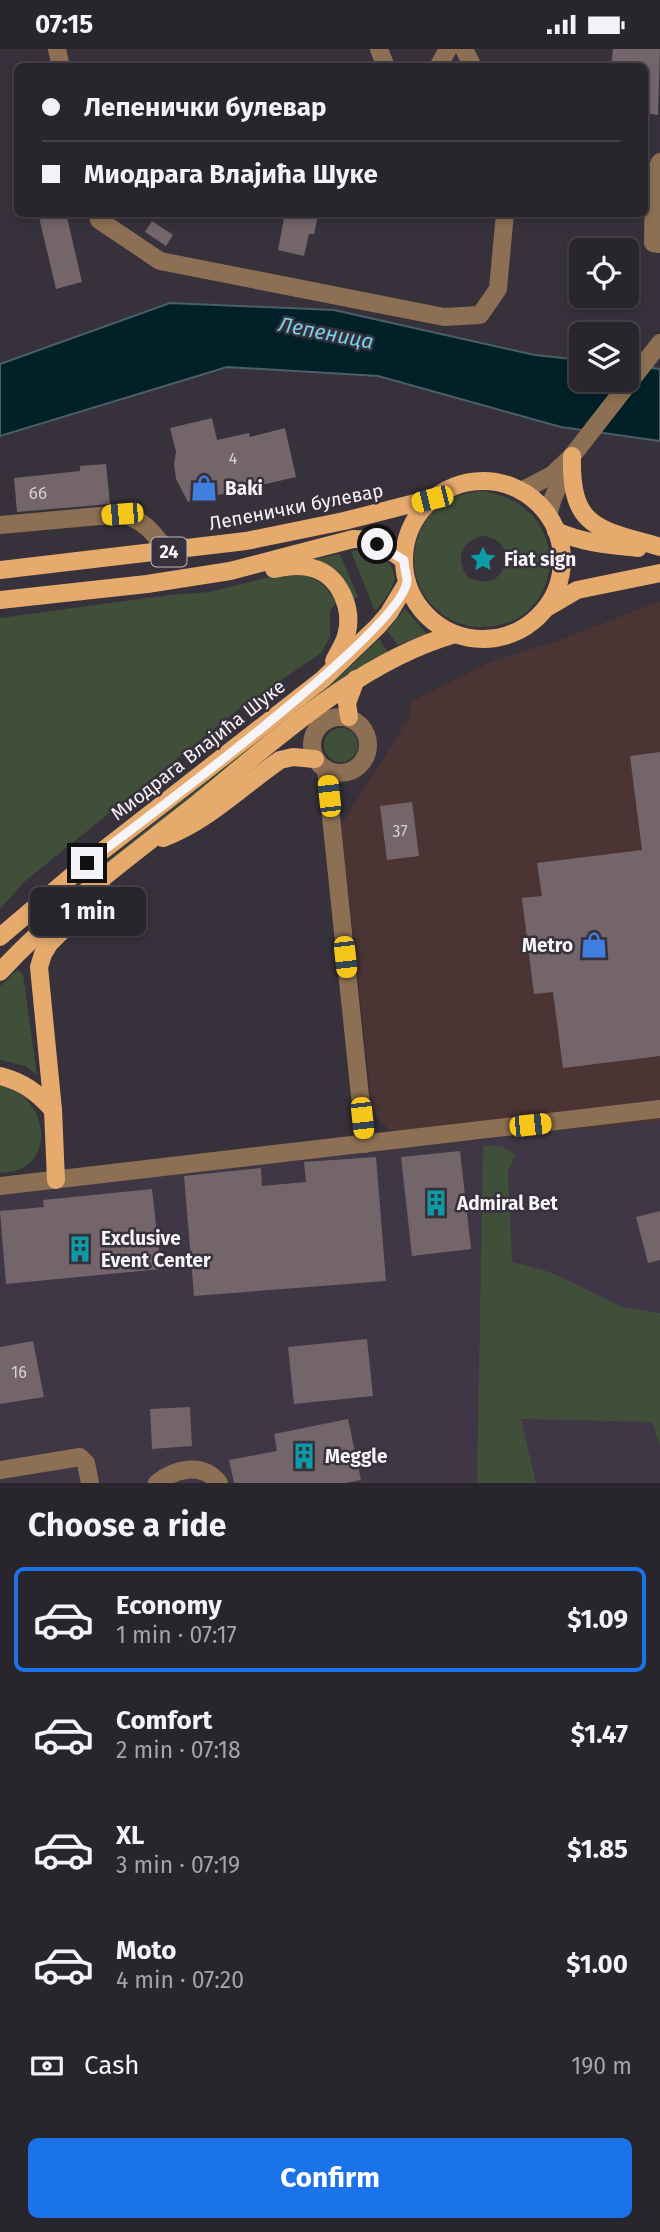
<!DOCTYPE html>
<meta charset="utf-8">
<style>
:root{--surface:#28252c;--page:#302d34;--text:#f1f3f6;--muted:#a5a5a9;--line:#444248;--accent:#1a73e8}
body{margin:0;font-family:"Fira Sans",sans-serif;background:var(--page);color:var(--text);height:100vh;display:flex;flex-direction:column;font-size:26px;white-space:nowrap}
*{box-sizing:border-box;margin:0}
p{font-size:23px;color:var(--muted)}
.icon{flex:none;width:38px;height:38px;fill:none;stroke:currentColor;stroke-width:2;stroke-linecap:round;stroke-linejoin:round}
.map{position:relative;height:1434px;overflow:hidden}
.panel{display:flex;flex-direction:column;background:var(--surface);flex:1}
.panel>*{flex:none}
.hud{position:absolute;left:14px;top:14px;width:634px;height:154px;border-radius:10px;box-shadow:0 4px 10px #0003,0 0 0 2px var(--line);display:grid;align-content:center;height:154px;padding:0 28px;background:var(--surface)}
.fabs{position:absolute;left:569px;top:189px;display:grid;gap:14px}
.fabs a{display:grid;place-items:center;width:70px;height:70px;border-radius:10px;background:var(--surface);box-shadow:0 4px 10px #0003,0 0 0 2px var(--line);font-size:35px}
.end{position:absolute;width:32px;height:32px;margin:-16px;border:9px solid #f6f3f9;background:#111;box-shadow:0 0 0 4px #111}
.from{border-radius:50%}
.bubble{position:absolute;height:49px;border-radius:10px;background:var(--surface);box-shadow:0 4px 10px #0003,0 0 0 2px var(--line);font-size:23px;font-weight:700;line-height:49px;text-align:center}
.car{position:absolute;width:21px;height:42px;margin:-21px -10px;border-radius:9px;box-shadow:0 0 5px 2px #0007;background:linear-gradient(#f5c518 24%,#345 0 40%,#f5c518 0 76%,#345 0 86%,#f5c518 0)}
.hud b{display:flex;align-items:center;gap:24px;height:66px;font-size:26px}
.hud b+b{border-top:2px solid var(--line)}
.hud i{width:18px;height:18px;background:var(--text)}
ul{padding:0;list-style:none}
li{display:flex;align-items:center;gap:21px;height:105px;margin:0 14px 10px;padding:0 14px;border:4px solid transparent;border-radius:10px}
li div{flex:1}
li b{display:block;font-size:26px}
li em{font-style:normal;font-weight:700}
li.on{border-color:var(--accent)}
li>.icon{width:63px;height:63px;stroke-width:1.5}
h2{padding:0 28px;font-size:32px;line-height:84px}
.pay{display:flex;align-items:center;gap:18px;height:77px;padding:0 28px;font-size:26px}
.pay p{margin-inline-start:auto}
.cta{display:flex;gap:14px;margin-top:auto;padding:14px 28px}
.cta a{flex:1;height:80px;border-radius:10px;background:var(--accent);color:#fff;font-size:28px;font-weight:700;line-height:80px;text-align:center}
.status{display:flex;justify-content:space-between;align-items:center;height:49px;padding:0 35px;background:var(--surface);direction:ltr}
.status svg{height:19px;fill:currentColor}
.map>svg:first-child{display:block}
.commercial{fill:#4a3534}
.built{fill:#3f3646}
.green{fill:#3f4f39;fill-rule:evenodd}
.water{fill:#022027;stroke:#4b5f66;stroke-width:2}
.building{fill:#73656a}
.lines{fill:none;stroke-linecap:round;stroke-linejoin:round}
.minor{stroke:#8d7053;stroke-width:18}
.major{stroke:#e6aa6d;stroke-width:18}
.route{stroke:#f6f3f9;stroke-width:9}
.labels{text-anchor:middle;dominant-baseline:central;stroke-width:5;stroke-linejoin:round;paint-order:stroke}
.number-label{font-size:16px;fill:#d5d0d5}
.shield{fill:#36313b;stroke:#bcb9c0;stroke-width:2}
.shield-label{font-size:18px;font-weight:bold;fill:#f6f3f9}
.poi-label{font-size:19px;font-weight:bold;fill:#f6f3f9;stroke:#36313b;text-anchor:start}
.street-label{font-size:19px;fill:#f6f3f9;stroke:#36313b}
.water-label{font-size:21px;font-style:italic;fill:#77d1eb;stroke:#36313b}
</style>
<div class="status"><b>07:15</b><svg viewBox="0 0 49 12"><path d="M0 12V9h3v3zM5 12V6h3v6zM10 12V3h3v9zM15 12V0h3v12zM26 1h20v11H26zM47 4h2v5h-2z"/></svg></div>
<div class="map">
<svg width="660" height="1434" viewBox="0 0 660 1434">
<rect width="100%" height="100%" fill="#36313b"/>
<polygon class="commercial" points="657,553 660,553 660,1075 514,1091 481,1077 398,1083 388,1079 380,1073 372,1058 341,776 411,666 410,653 493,612 560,591"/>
<polygon class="built" points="660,1072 660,1434 0,1434 0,1140"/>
<g class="green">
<path d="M478 442C577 450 569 579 481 578 461 578 443 569 430 554 403 523 412 472 447 452 457 447 467 444 478 442ZM481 487C523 489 507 549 468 528 455 512 460 493 481 487Z"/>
<path d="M351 502C358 502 367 501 374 503 379 505 385 509 388 513 403 530 387 548 375 562Z"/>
<polygon points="340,505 358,548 353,550 330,518 315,510"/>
<path d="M285 524C309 525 325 531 336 554L330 562V588L321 604 235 663 25 832 0 860V569L169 546 209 543Z"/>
<polygon points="405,560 427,585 398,596 387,582"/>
<polygon points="379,590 388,603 344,628 54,859 52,856 342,625"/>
<circle cx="341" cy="696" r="17"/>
<polygon points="17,921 23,925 37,1026 25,1017 0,1011 0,937"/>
<path d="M0 1037C45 1044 57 1109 17 1121 12 1123 5 1123 0 1124Z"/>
<polygon points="483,1097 501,1097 516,1106 508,1121 512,1213 550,1223 623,1258 660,1264 660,1396 652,1373 521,1370 536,1434 477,1434"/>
</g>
<polygon class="water" points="170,254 334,261 535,306 581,311 581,331 626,331 627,316 660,320 660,392 561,378 378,327 227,318 0,387 0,315"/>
<g class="building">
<polygon points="613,0 660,0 658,66 644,64 644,18 611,18"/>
<polygon points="38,164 66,164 82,233 56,240"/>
<polygon points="285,164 318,167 314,185 309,185 304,207 278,201"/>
<polygon points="152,172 173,186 166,197 145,183"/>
<polygon points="212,369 217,391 249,384 250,388 285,379 296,428 188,453 176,430 174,415 176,403 170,379"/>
<polygon points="106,415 110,455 17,463 14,429 80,422 80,417"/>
<polygon points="660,703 660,1007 563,1019 553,943 534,945 522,849 542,847 537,814 642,801 630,707"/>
<polygon points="412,753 419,807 387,811 380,757"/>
<polygon points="460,1102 471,1200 412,1207 401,1108"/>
<polygon points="376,1108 386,1232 194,1247 184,1127 261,1119 262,1137 306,1133 304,1113"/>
<polygon points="152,1140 161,1220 6,1235 0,1162 44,1158 43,1151"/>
<polygon points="660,1162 660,1211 648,1214 636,1168"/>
<polygon points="367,1290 373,1347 294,1355 288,1298"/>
<polygon points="33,1292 44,1348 0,1355 0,1298"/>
<polygon points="190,1358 192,1397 152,1400 150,1360"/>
<polygon points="348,1370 361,1431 345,1434 234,1434 229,1411 277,1402 274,1385"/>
</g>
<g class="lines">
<g class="minor">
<polyline points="57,0 61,18"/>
<polyline points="379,0 386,18"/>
<polyline points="464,0 473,18"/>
<polyline points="438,18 448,0"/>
<polyline points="660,113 654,127 653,194 660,195"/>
<polyline points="97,164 99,171 160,212 444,268 480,266 498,240 505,164"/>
<polyline points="521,442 552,426 572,407 660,294"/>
<polyline points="548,466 553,449 569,414"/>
<path d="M0 476 122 465C146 472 153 484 168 503"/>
<circle cx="340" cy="696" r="28"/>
<polyline points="326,720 365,1095"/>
<polyline points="0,1137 660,1060"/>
<polyline points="0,1421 80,1408 86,1414 90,1434"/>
<path d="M157 1434C176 1419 203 1413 219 1434"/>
</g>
<g class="major">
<path d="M572 407C570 481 600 480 660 498"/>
<circle cx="483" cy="511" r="79"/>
<path d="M556 482C583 494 609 496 638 499"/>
<path d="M274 520C286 518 300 515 312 519 340 526 354 561 346 587 344 595 338 604 334 612"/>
<polyline points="0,521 246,492 344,472 431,450"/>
<path d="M0 551 147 535 230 522 353 490C372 489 388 500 404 511"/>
<polyline points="548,558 577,541 660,524"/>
<polyline points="349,668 347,654 356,630"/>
<path d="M163 789C208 772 241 738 280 711L293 708 315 710"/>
<polyline points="0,888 87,814 323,630 378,577 389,564 407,534"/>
<path d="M0 923C58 860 127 810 194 757 272 694 357 613 455 585"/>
<path d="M0 1027C23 1033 37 1043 53 1061"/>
<polyline points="56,1131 53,1061 39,918 43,905 49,895 103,841"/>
</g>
</g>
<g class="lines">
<path class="route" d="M87 814C138 775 403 581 407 532 407 526 404 518 404 511L377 495"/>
</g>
<defs>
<g id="shop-bare" transform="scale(2.1)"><path d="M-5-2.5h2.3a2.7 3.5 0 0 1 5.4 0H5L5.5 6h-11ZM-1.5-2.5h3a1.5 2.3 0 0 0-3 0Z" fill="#3f7fe0" stroke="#36313b" stroke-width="2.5" paint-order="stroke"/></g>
<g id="sight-bare" transform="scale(2.1)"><path d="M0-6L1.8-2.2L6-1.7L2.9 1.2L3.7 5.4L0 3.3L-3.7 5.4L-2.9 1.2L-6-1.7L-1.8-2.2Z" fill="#0f9aa8" stroke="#36313b" stroke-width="2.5" paint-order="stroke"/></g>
<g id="building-bare" transform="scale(2.1)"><path d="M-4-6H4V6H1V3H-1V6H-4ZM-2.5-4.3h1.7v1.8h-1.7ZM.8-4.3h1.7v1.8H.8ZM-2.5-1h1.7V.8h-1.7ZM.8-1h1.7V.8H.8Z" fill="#0f9aa8" stroke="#36313b" stroke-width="2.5" paint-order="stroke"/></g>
</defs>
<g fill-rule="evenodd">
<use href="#shop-bare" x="204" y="439"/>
<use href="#sight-bare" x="483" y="510"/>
<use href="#shop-bare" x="594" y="896"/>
<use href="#building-bare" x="436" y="1154"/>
<use href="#building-bare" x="80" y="1200"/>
<use href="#building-bare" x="304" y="1407"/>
</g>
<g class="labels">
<g class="number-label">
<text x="233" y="409">4</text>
<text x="38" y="444">бб</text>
<text x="400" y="782">37</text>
<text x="19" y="1323">16</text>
</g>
<rect class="shield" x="151.5" y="488.5" width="35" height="29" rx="5"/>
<g class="shield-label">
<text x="169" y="503">24</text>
</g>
<g class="poi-label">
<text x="225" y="439">Baki</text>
<text x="504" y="510">Fiat sign</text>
<text x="573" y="896" text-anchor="end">Metro</text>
<text x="457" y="1154">Admiral Bet</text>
<text x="101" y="1189">Exclusive<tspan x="101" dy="22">Event Center</tspan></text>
<text x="325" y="1407">Meggle</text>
</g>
<g class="street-label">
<text transform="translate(296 458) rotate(-11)">Лепенички булевар</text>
<text transform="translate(198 701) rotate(-38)">Миодрага Влајића Шуке</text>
</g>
<g class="water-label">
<text transform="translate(326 284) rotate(11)">Лепеница</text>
</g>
</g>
</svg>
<div class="fabs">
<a><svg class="icon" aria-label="locate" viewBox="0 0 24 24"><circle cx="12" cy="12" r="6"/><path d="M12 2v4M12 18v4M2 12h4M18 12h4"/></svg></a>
<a><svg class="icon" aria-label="layers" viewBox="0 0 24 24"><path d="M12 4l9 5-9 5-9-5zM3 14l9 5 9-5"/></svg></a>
</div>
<i class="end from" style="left:377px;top:495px"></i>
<i class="end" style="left:87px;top:814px"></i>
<div class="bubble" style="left:30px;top:838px;width:116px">1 min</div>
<i class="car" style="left:432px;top:450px;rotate:256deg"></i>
<i class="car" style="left:122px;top:465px;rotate:265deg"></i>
<i class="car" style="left:329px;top:747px;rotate:354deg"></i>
<i class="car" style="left:345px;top:908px;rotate:174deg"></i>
<i class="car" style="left:362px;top:1069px;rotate:174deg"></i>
<i class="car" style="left:530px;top:1076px;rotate:84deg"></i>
<div class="hud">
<b><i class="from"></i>Лепенички булевар</b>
<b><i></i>Миодрага Влајића Шуке</b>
</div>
</div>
<section class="panel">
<h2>Choose a ride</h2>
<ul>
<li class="on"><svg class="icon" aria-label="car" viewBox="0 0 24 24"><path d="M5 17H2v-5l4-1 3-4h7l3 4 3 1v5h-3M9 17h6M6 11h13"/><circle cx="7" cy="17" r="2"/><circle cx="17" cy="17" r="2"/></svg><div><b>Economy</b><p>1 min · 07:17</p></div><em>$1.09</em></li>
<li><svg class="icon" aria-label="car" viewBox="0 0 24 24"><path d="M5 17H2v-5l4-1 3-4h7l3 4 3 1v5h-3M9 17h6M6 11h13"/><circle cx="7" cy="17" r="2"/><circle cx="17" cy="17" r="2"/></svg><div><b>Comfort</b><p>2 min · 07:18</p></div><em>$1.47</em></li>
<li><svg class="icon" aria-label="car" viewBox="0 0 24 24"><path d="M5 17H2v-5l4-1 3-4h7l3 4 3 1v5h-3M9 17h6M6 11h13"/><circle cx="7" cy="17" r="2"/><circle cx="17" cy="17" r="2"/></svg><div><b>XL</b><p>3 min · 07:19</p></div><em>$1.85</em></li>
<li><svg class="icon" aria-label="car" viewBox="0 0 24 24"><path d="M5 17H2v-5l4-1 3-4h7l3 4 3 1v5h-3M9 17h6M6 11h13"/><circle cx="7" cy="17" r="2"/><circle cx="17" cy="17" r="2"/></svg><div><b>Moto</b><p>4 min · 07:20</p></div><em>$1.00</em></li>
</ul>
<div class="pay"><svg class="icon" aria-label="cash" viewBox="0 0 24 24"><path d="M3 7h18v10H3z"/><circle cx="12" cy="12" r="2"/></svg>Cash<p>190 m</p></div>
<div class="cta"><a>Confirm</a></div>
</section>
